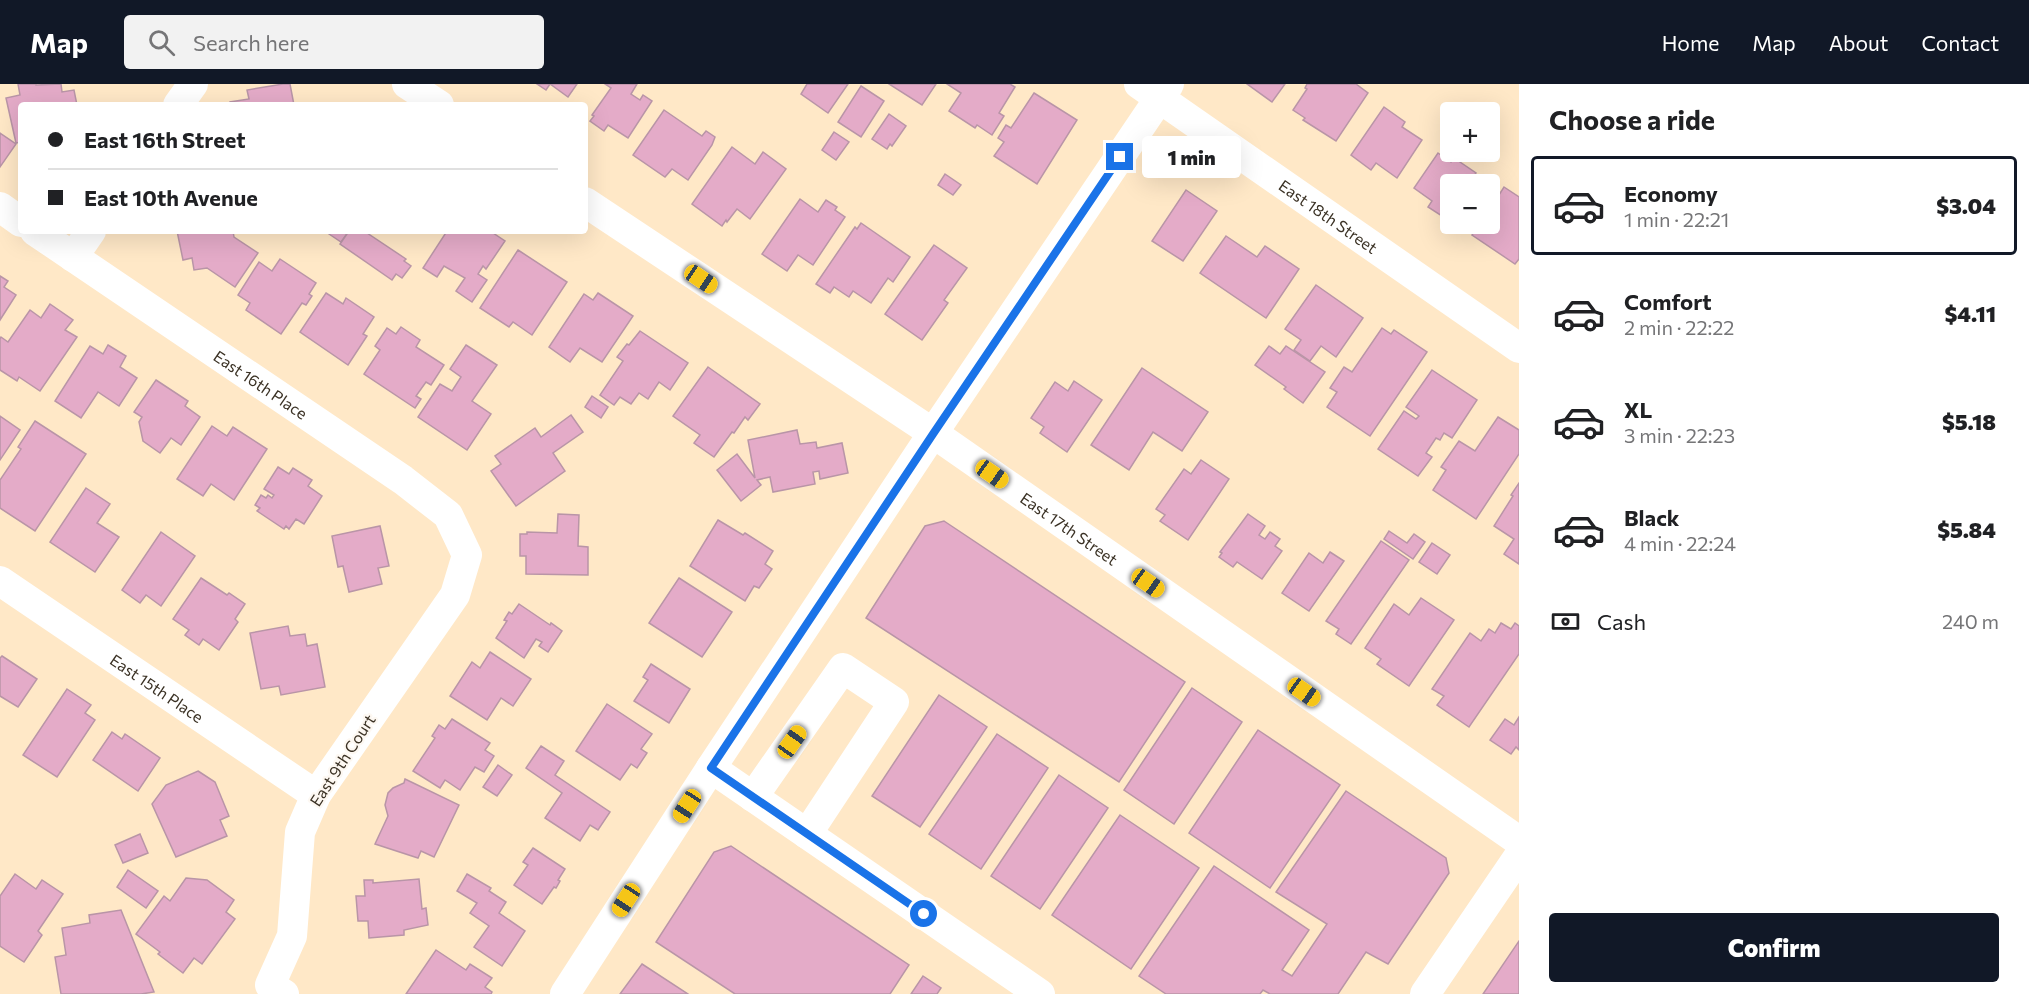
<!DOCTYPE html>
<meta charset="utf-8">
<style>
:root{--surface:#fff;--page:#f2f2f2;--text:#202124;--muted:#757577;--line:#e0e0e0;--accent:#111827}
body{margin:0;font-family:Commissioner,sans-serif;background:var(--page);color:var(--text);height:100vh;display:flex;flex-direction:column;font-size:22px;white-space:nowrap}
*{box-sizing:border-box;margin:0}
p{font-size:20px;color:var(--muted)}
.icon{flex:none;width:33px;height:33px;fill:none;stroke:currentColor;stroke-width:2;stroke-linecap:round;stroke-linejoin:round}
.map{position:relative;flex:1;overflow:hidden}
.drawer{display:flex;flex-direction:column;background:var(--surface);width:510px}
.drawer>*{flex:none}
.hud{position:absolute;left:18px;top:18px;width:570px;height:132px;border-radius:6px;box-shadow:0 6px 24px #0002;display:grid;align-content:center;height:132px;padding:0 30px;background:var(--surface)}
.buttons{position:absolute;left:1440px;top:18px;display:grid;gap:12px}
.buttons a{display:grid;place-items:center;width:60px;height:60px;border-radius:6px;background:var(--surface);box-shadow:0 6px 24px #0002;font-size:30px}
.end{position:absolute;width:27px;height:27px;margin:-14px;border:8px solid #1a73e8;background:#fff;box-shadow:0 0 0 3px #fff}
.from{border-radius:50%}
.bubble{position:absolute;height:42px;border-radius:6px;background:var(--surface);box-shadow:0 6px 24px #0002;font-size:20px;font-weight:800;line-height:42px;text-align:center}
.car{position:absolute;width:18px;height:36px;margin:-18px -9px;border-radius:8px;box-shadow:0 0 4px 2px #0007;background:linear-gradient(#f5c518 24%,#345 0 40%,#f5c518 0 76%,#345 0 86%,#f5c518 0)}
.hud b{display:flex;align-items:center;gap:21px;height:57px;font-size:22px}
.hud b+b{border-top:2px solid var(--line)}
.hud i{width:15px;height:15px;background:var(--text)}
ul{padding:0;list-style:none}
li{display:flex;align-items:center;gap:18px;height:99px;margin:0 12px 9px;padding:0 18px;border:3px solid transparent;border-radius:6px}
li div{flex:1}
li b{display:block;font-size:22px}
li em{font-style:normal;font-weight:800}
li.on{border-color:var(--accent)}
li>.icon{width:54px;height:54px;stroke-width:1.5}
h2{padding:0 30px;font-size:27px;line-height:72px}
.pay{display:flex;align-items:center;gap:15px;height:66px;padding:0 30px;font-size:22px}
.pay p{margin-inline-start:auto}
.action{display:flex;gap:12px;margin-top:auto;padding:12px 30px}
.action a{flex:1;height:69px;border-radius:6px;background:var(--accent);color:#fff;font-size:24px;font-weight:800;line-height:69px;text-align:center}
header{display:flex;align-items:center;gap:36px;box-sizing:border-box;height:84px;padding:0 30px;background:var(--accent);color:#fff}
header strong{font-size:28px}
nav{display:flex;gap:33px;margin-inline-start:auto;font-size:21px}
.search{width:420px;height:54px;background:var(--page);display:flex;align-items:center;gap:15px;box-sizing:border-box;padding:0 21px;border-radius:6px;color:var(--muted);font-size:22px}
main{display:flex;flex:1;min-height:0}
.map>svg:first-child{display:block}
.building{fill:#e4abc8;stroke:#b995a7;stroke-width:1.5}
.lines{fill:none;stroke-linecap:round;stroke-linejoin:round}
.minor{stroke:#fff;stroke-width:30}
.route{stroke:#1a73e8;stroke-width:8}
.labels{text-anchor:middle;dominant-baseline:central;stroke-width:4.5;stroke-linejoin:round;paint-order:stroke}
.street-label{font-size:16px;fill:#3a3124;stroke:#fdf8f2}
</style>
<header>
<strong>Map</strong>
<div class="search"><svg class="icon" aria-label="search" viewBox="0 0 24 24"><circle cx="10" cy="10" r="6"/><path d="M15 15l6 6"/></svg>Search here</div>
<nav><a>Home</a><a>Map</a><a>About</a><a>Contact</a></nav>
</header>
<main>
<div class="map">
<svg width="1519" height="910" viewBox="0 0 1519 910">
<rect width="100%" height="100%" fill="#ffe8c7"/>
<g class="building">
<polygon points="18,0 36,0 36,1 61,0 62,8 74,6 77,21 21,21 21,58 16,59 6,14 20,11"/>
<polygon points="283,0 290,0 294,21 230,21 230,18 249,15 247,6"/>
<polygon points="537,0 577,0 568,13 550,0 546,6"/>
<polygon points="605,0 637,0 631,10 640,16 643,11 652,17 628,54 608,41 604,47 590,37 594,32 592,31 611,4"/>
<polygon points="807,0 848,0 828,29 801,10"/>
<polygon points="889,0 936,0 922,21"/>
<polygon points="947,0 1010,0 1015,3 999,29 1004,32 992,51 977,41 975,44 949,27 961,9"/>
<polygon points="1247,0 1285,0 1272,18"/>
<polygon points="1307,0 1356,0 1368,9 1336,57 1303,36 1305,34 1293,26 1307,5 1305,4"/>
<polygon points="861,2 884,17 861,53 838,38"/>
<polygon points="1034,9 1077,36 1037,100 994,72 1004,58 998,54 1006,41 1011,44"/>
<polygon points="1384,23 1405,38 1402,43 1422,56 1397,94 1376,79 1371,86 1351,71"/>
<polygon points="664,26 702,52 706,47 715,53 712,61 688,96 672,85 665,93 633,71"/>
<polygon points="889,30 906,42 892,62 890,60 887,65 872,55"/>
<polygon points="834,48 849,58 836,76 822,66"/>
<polygon points="0,49 16,60 0,83"/>
<polygon points="732,63 755,80 763,68 786,85 750,135 737,125 727,138 726,136 722,142 692,120"/>
<polygon points="1438,69 1451,78 1454,74 1476,89 1469,99 1471,100 1450,100 1450,128 1449,127 1445,134 1428,123 1432,117 1414,104"/>
<polygon points="945,90 961,101 953,111 938,101"/>
<polygon points="1504,103 1519,113 1519,175 1515,180 1472,151 1479,140 1490,140 1490,125"/>
<polygon points="1186,106 1217,127 1183,177 1152,157"/>
<polygon points="800,115 818,128 826,116 837,123 835,126 845,133 813,181 798,171 787,187 762,170"/>
<polygon points="861,139 910,173 893,198 888,194 871,219 853,207 849,213 834,203 830,209 816,200 855,143 857,145"/>
<polygon points="177,147 233,147 234,153 258,169 235,203 207,184 194,186 192,174 183,176"/>
<polygon points="327,147 349,147 341,158 326,148"/>
<polygon points="349,147 364,147 406,175 404,177 411,182 402,194 396,190 392,196 340,160"/>
<polygon points="447,147 490,147 505,157 486,185 483,182 478,190 487,196 472,218 456,207 465,194 444,182 437,193 423,184"/>
<polygon points="1226,152 1257,173 1265,162 1299,185 1266,234 1200,189"/>
<polygon points="934,161 967,184 944,216 948,219 922,256 885,230"/>
<polygon points="518,166 567,198 532,251 513,238 509,243 480,224"/>
<polygon points="280,175 316,199 309,210 312,212 306,221 302,219 281,250 246,226 250,219 238,211 259,178 272,187"/>
<polygon points="0,192 8,197 4,203 16,211 0,236"/>
<polygon points="1316,201 1363,234 1336,273 1321,262 1310,277 1294,266 1301,256 1285,245"/>
<polygon points="326,209 343,220 346,214 374,233 363,250 367,252 348,281 300,248"/>
<polygon points="598,209 633,232 602,278 580,264 570,278 549,263 584,210 593,216"/>
<polygon points="50,220 73,236 65,246 77,253 40,307 19,293 17,297 0,286 0,255 1,253 8,258 30,226 41,234"/>
<polygon points="401,243 420,256 416,263 444,281 431,301 426,298 416,312 421,315 415,324 364,290 380,266 375,262 387,244 396,250"/>
<polygon points="1382,244 1391,250 1394,246 1427,268 1370,352 1327,323 1337,308 1330,304 1344,283 1352,288"/>
<polygon points="640,247 688,279 670,306 659,298 648,315 639,309 631,320 620,313 614,321 600,311 623,277 617,273 627,260 629,261"/>
<polygon points="108,261 126,272 120,283 137,294 119,322 98,308 81,334 55,317 90,262 103,270"/>
<polygon points="466,261 497,281 472,317 491,330 467,366 418,333 440,300 452,307 461,293 450,285"/>
<polygon points="1269,262 1280,270 1286,262 1325,288 1303,319 1284,305 1286,303 1255,281"/>
<polygon points="708,283 760,320 748,336 745,333 734,349 732,348 714,373 694,359 700,351 673,332"/>
<polygon points="1142,284 1208,328 1182,367 1153,348 1129,386 1091,361"/>
<polygon points="1432,286 1477,316 1452,354 1444,349 1440,356 1436,354 1426,369 1432,373 1418,392 1378,365 1404,327 1416,335 1419,332 1406,323"/>
<polygon points="156,296 188,317 185,322 200,333 181,361 171,354 160,369 143,357 139,338 142,333 134,328"/>
<polygon points="1074,297 1102,316 1067,368 1040,349 1044,343 1031,334 1055,298 1068,307"/>
<polygon points="592,312 608,323 601,334 585,323"/>
<polygon points="571,331 583,348 553,369 565,387 516,422 491,387 501,380 495,372 535,344 541,353"/>
<polygon points="0,332 20,346 0,376"/>
<polygon points="1498,333 1519,346 1519,370 1476,435 1433,406 1446,386 1441,383 1459,357 1475,367"/>
<polygon points="35,337 86,370 35,447 0,424 0,396 21,365 18,363"/>
<polygon points="212,342 227,352 233,343 267,365 234,416 211,400 203,412 177,395"/>
<polygon points="797,346 800,360 816,358 817,364 842,359 848,389 820,395 819,387 813,388 815,400 773,408 770,393 757,396 761,401 741,417 717,386 737,370 755,394 748,356"/>
<polygon points="1201,376 1229,395 1188,456 1160,437 1165,431 1156,425 1184,385 1191,390"/>
<polygon points="278,383 289,390 293,384 312,396 308,402 322,412 304,440 296,435 289,445 286,442 284,445 257,427 260,424 255,421 261,411 266,414 268,411 272,414 274,411 264,405"/>
<polygon points="1519,399 1519,480 1504,470 1514,455 1494,442 1513,412 1511,411"/>
<polygon points="86,404 110,420 97,439 119,453 95,488 50,458"/>
<polygon points="558,430 579,431 578,462 588,463 588,491 526,490 526,472 520,472 520,450 527,450 527,448 557,449"/>
<polygon points="1248,430 1265,442 1259,451 1265,455 1270,448 1280,455 1275,462 1282,467 1262,495 1237,478 1233,483 1219,473 1222,469 1220,468"/>
<polygon points="718,436 743,451 745,449 773,467 765,480 772,485 759,504 754,502 745,517 690,482"/>
<polygon points="944,437 1185,598 1119,698 866,534 925,442"/>
<polygon points="380,442 389,482 378,484 382,500 349,508 343,482 338,483 332,452"/>
<polygon points="1389,447 1407,459 1414,450 1425,458 1413,475 1384,455"/>
<polygon points="161,448 195,472 161,522 146,511 140,519 122,506"/>
<polygon points="1381,457 1409,476 1351,560 1336,550 1339,545 1326,537"/>
<polygon points="1432,459 1450,471 1437,490 1419,478"/>
<polygon points="1330,468 1344,477 1309,527 1282,509 1309,469 1323,479"/>
<polygon points="201,494 227,511 229,509 245,520 235,535 238,538 219,566 203,555 199,561 185,551 189,546 173,535"/>
<polygon points="679,494 732,528 702,573 649,539"/>
<polygon points="1421,514 1454,536 1409,602 1377,580 1381,575 1365,564 1394,520 1409,531"/>
<polygon points="519,520 550,541 551,539 562,547 548,568 539,562 542,558 536,555 524,574 496,554 507,537 504,536 509,528 512,530"/>
<polygon points="1501,539 1511,545 1515,539 1519,542 1519,570 1469,643 1437,621 1444,612 1432,605 1470,549 1481,557 1489,545 1495,549"/>
<polygon points="288,542 290,552 305,550 307,562 317,560 325,603 281,611 279,602 261,605 250,549"/>
<polygon points="490,568 531,595 513,622 501,614 487,636 450,612 472,578 480,584"/>
<polygon points="2,572 37,595 18,623 0,612 0,574"/>
<polygon points="651,580 690,605 669,639 634,617 648,596 643,593"/>
<polygon points="1192,604 1242,638 1174,740 1124,706"/>
<polygon points="67,605 91,621 85,629 95,636 57,693 23,671"/>
<polygon points="939,611 987,643 920,743 872,712"/>
<polygon points="607,620 652,650 641,665 647,669 637,684 631,680 620,696 576,667"/>
<polygon points="1519,633 1519,666 1516,663 1511,670 1490,656 1505,635 1514,641"/>
<polygon points="452,635 490,659 485,666 494,672 484,688 475,683 460,706 445,696 440,704 413,687 435,654 432,652 439,641 445,645"/>
<polygon points="1258,646 1340,701 1270,804 1189,749"/>
<polygon points="112,648 122,655 125,650 160,674 138,707 93,676"/>
<polygon points="997,650 1048,684 981,785 929,750"/>
<polygon points="541,662 564,677 555,691 610,728 598,746 590,741 580,757 545,734 562,709 526,684"/>
<polygon points="498,681 512,691 497,712 483,703"/>
<polygon points="198,687 215,698 229,732 220,736 227,752 176,773 152,720 166,701"/>
<polygon points="1059,691 1108,724 1040,825 991,792"/>
<polygon points="405,695 459,721 434,773 421,767 418,774 375,760 388,732 385,721 388,709 393,704 404,699"/>
<polygon points="1346,707 1446,774 1449,789 1388,880 1366,868 1338,910 1270,910 1263,906 1260,910 1166,910 1139,892 1214,782 1309,846 1282,886 1292,892 1327,840 1276,808"/>
<polygon points="1120,731 1199,784 1131,885 1052,831"/>
<polygon points="140,750 148,769 123,779 115,761"/>
<polygon points="731,762 909,881 890,910 735,910 656,858 714,768"/>
<polygon points="533,764 565,785 558,796 560,797 556,804 554,803 542,820 514,801 528,781 523,778"/>
<polygon points="128,786 158,807 146,824 117,803"/>
<polygon points="15,790 36,805 42,796 63,810 38,847 42,851 24,878 0,862 0,812"/>
<polygon points="467,790 491,804 489,807 506,818 499,829 525,847 502,882 474,863 489,842 470,829 477,819 457,807"/>
<polygon points="186,794 207,796 234,816 226,828 235,835 202,880 194,874 183,889 158,870 160,868 136,850 164,812 170,817"/>
<polygon points="419,795 422,825 426,824 428,841 404,846 404,851 369,854 368,837 358,837 356,812 365,812 364,796 373,796 373,799"/>
<polygon points="121,826 154,908 141,910 61,910 55,873 66,871 62,844 90,839 89,831"/>
<polygon points="1519,857 1519,910 1483,910"/>
<polygon points="436,866 466,886 470,880 492,894 485,903 492,908 491,910 406,910"/>
<polygon points="642,880 688,910 620,910"/>
<polygon points="923,892 941,904 937,910 911,910"/>
</g>
<g class="lines">
<g class="minor">
<polyline points="407,0 439,21"/>
<path id="s1" d="M1139 0 1519 264"/>
<polyline points="178,21 193,0"/>
<path id="s2" d="M585 118 933 349 1519 757"/>
<polyline points="0,123 21,138"/>
<path id="s3" d="M35 147 403 396 448 431 467 471 455 511 316 711 300 748 292 852 270 901 284 910"/>
<polyline points="73,173 91,147"/>
<path id="s4" d="M0 497 316 711"/>
<polyline points="711,684 1040,910"/>
<polyline points="753,713 843,584 894,618 807,750"/>
<polyline points="565,910 711,684 933,349 1169,0"/>
<polyline points="1425,910 1519,772"/>
</g>
</g>
<g class="lines">
<polyline class="route" points="924,830 711,684 933,350 1120,73"/>
</g>
<g class="labels">
<g class="street-label">
<text stroke="none"><textPath href="#s1" startOffset="231">East 18th Street</textPath></text>
<text stroke="none"><textPath href="#s3" startOffset="273">East 16th Place</textPath></text>
<text stroke="none"><textPath href="#s2" startOffset="584">East 17th Street</textPath></text>
<text stroke="none"><textPath href="#s4" startOffset="190">East 15th Place</textPath></text>
<text transform="translate(342 676) rotate(-57)">East 9th Court</text>
</g>
</g>
</svg>
<div class="buttons">
<a>+</a>
<a>−</a>
</div>
<i class="end from" style="left:924px;top:830px"></i>
<i class="end" style="left:1120px;top:73px"></i>
<div class="bubble" style="left:1142px;top:52px;width:99px">1 min</div>
<i class="car" style="left:701px;top:195px;rotate:124deg"></i>
<i class="car" style="left:992px;top:390px;rotate:125deg"></i>
<i class="car" style="left:1148px;top:499px;rotate:125deg"></i>
<i class="car" style="left:1304px;top:608px;rotate:125deg"></i>
<i class="car" style="left:792px;top:658px;rotate:35deg"></i>
<i class="car" style="left:687px;top:722px;rotate:213deg"></i>
<i class="car" style="left:626px;top:816px;rotate:213deg"></i>
<div class="hud">
<b><i class="from"></i>East 16th Street</b>
<b><i></i>East 10th Avenue</b>
</div>
</div>
<section class="drawer">
<h2>Choose a ride</h2>
<ul>
<li class="on"><svg class="icon" aria-label="car" viewBox="0 0 24 24"><path d="M5 17H2v-5l4-1 3-4h7l3 4 3 1v5h-3M9 17h6M6 11h13"/><circle cx="7" cy="17" r="2"/><circle cx="17" cy="17" r="2"/></svg><div><b>Economy</b><p>1 min · 22:21</p></div><em>$3.04</em></li>
<li><svg class="icon" aria-label="car" viewBox="0 0 24 24"><path d="M5 17H2v-5l4-1 3-4h7l3 4 3 1v5h-3M9 17h6M6 11h13"/><circle cx="7" cy="17" r="2"/><circle cx="17" cy="17" r="2"/></svg><div><b>Comfort</b><p>2 min · 22:22</p></div><em>$4.11</em></li>
<li><svg class="icon" aria-label="car" viewBox="0 0 24 24"><path d="M5 17H2v-5l4-1 3-4h7l3 4 3 1v5h-3M9 17h6M6 11h13"/><circle cx="7" cy="17" r="2"/><circle cx="17" cy="17" r="2"/></svg><div><b>XL</b><p>3 min · 22:23</p></div><em>$5.18</em></li>
<li><svg class="icon" aria-label="car" viewBox="0 0 24 24"><path d="M5 17H2v-5l4-1 3-4h7l3 4 3 1v5h-3M9 17h6M6 11h13"/><circle cx="7" cy="17" r="2"/><circle cx="17" cy="17" r="2"/></svg><div><b>Black</b><p>4 min · 22:24</p></div><em>$5.84</em></li>
</ul>
<div class="pay"><svg class="icon" aria-label="cash" viewBox="0 0 24 24"><path d="M3 7h18v10H3z"/><circle cx="12" cy="12" r="2"/></svg>Cash<p>240 m</p></div>
<div class="action"><a>Confirm</a></div>
</section>
</main>
